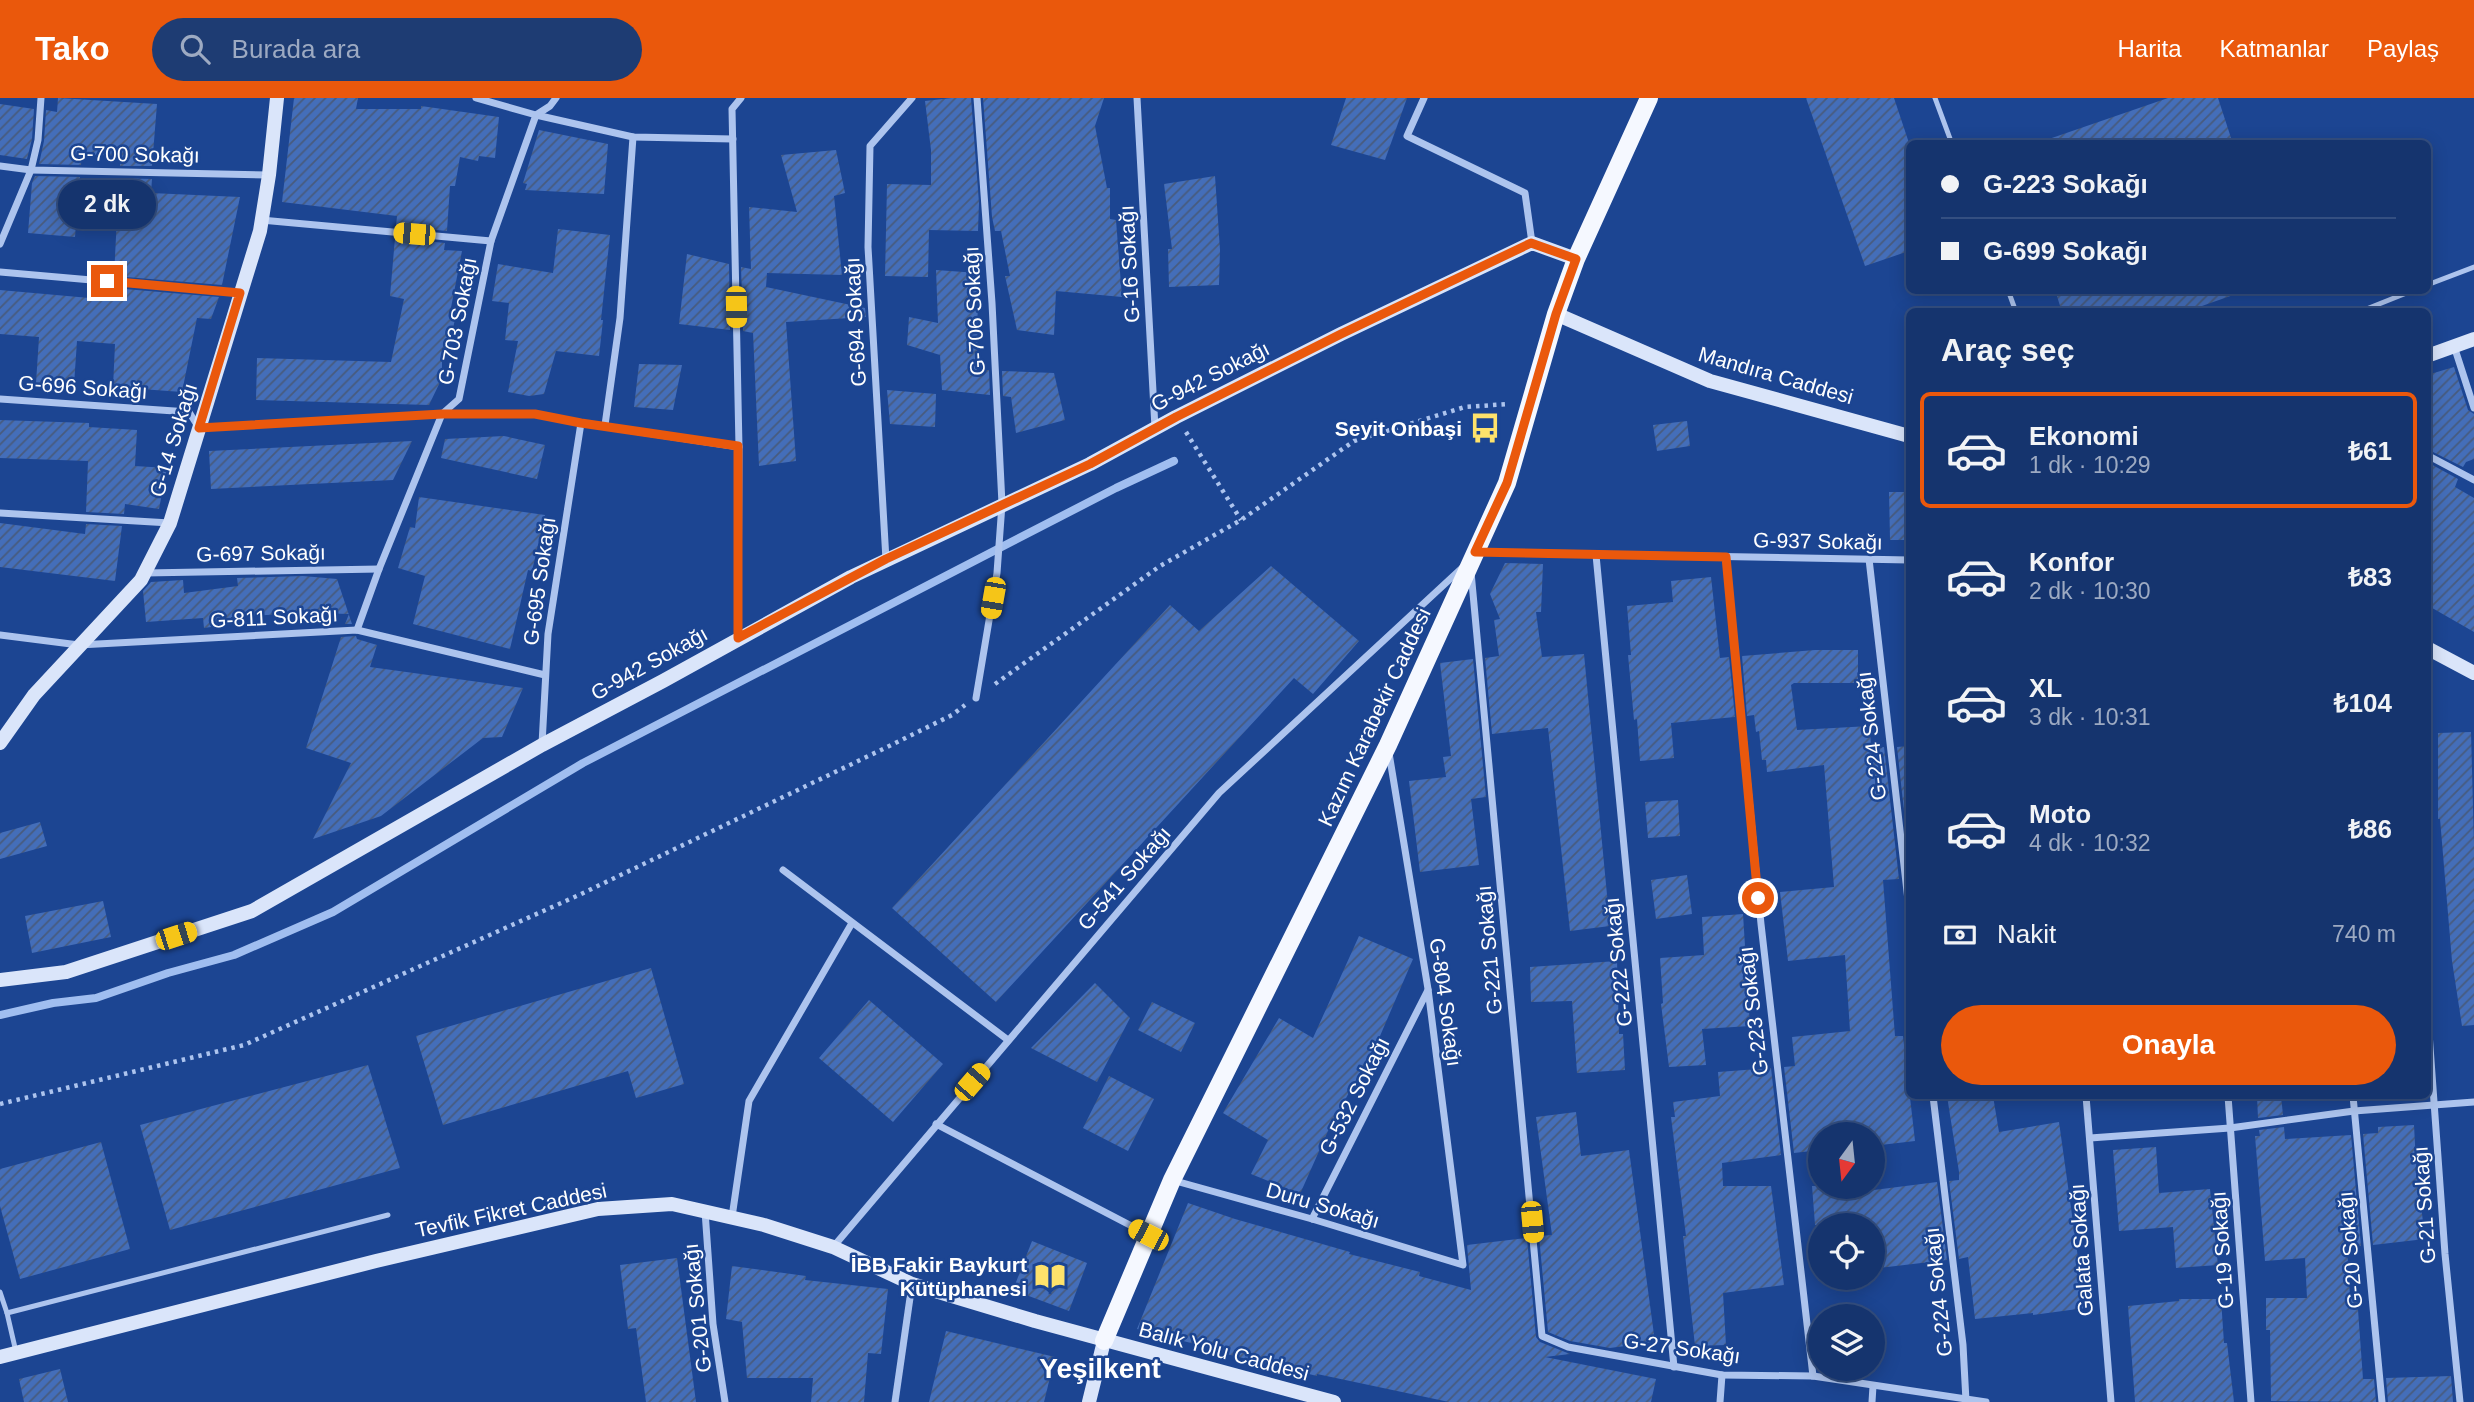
<!DOCTYPE html>
<html lang="tr">
<meta charset="utf-8">
<style>
:root{--surface:#15346e;--page:#1e3c73;--text:#f1f3f6;--muted:#9daac2;--line:#344f81;--accent:#ea580c}
body{margin:0;font-family:Arial,sans-serif;background:var(--page);color:var(--text);height:100vh;display:flex;flex-direction:column;font-size:26px;white-space:nowrap}
*{box-sizing:border-box;margin:0}
p{font-size:23px;color:var(--muted)}
.icon{flex:none;width:38px;height:38px;fill:none;stroke:currentColor;stroke-width:2;stroke-linecap:round;stroke-linejoin:round}
.map{position:relative;flex:1;overflow:hidden}
.panel{position:absolute;left:1906px;top:210px;width:525px;height:791px;display:flex;flex-direction:column;background:var(--surface);border-radius:10px;box-shadow:0 4px 18px #0003,0 0 0 2px var(--line)}
.panel>*{flex:none}
.top-card{position:absolute;left:1906px;top:42px;width:525px;height:154px;border-radius:10px;box-shadow:0 4px 18px #0003,0 0 0 2px var(--line);display:grid;align-content:center;height:154px;padding:0 35px;background:var(--surface)}
.needle{width:46px;rotate:195deg}
.controls{position:absolute;left:1808px;top:1024px;display:grid;gap:14px}
.controls a{display:grid;place-items:center;width:77px;height:77px;border-radius:50%;background:var(--surface);box-shadow:0 4px 18px #0003,0 0 0 2px var(--line);font-size:35px}
.end{position:absolute;width:32px;height:32px;margin:-16px;border:9px solid #ea580c;background:#fff;box-shadow:0 0 0 4px #fff}
.from{border-radius:50%}
.bubble{position:absolute;height:49px;border-radius:24px;background:var(--surface);box-shadow:0 4px 18px #0003,0 0 0 2px var(--line);font-size:23px;font-weight:700;line-height:49px;text-align:center}
.car{position:absolute;width:21px;height:42px;margin:-21px -10px;border-radius:9px;box-shadow:0 0 5px 2px #0007;background:linear-gradient(#f5c518 24%,#345 0 40%,#f5c518 0 76%,#345 0 86%,#f5c518 0)}
.top-card b{display:flex;align-items:center;gap:24px;height:66px;font-size:26px}
.top-card b+b{border-top:2px solid var(--line)}
.top-card i{width:18px;height:18px;background:var(--text)}
ul{padding:0;list-style:none}
li{display:flex;align-items:center;gap:21px;height:116px;margin:0 14px 10px;padding:0 21px;border:4px solid transparent;border-radius:10px}
li div{flex:1}
li b{display:block;font-size:26px}
li em{font-style:normal;font-weight:700}
li.current{border-color:var(--accent)}
li>.icon{width:63px;height:63px;stroke-width:1.5}
h2{padding:0 35px;font-size:32px;line-height:84px}
.pay{display:flex;align-items:center;gap:18px;height:77px;padding:0 35px;font-size:26px}
.pay p{margin-inline-start:auto}
.primary-button{display:flex;gap:14px;margin-top:auto;padding:14px 35px}
.primary-button a{flex:1;height:80px;border-radius:42px;background:var(--accent);color:#fff;font-size:28px;font-weight:700;line-height:80px;text-align:center}
header{display:flex;align-items:center;gap:42px;box-sizing:border-box;height:98px;padding:0 35px;background:var(--accent);color:#fff}
header strong{font-size:33px}
nav{display:flex;gap:38px;margin-inline-start:auto;font-size:24px}
.search{width:490px;height:63px;background:var(--page);display:flex;align-items:center;gap:18px;box-sizing:border-box;padding:0 24px;border-radius:38px;color:var(--muted);font-size:26px}
.map>svg:first-child{display:block}
.lines{fill:none;stroke-linecap:round;stroke-linejoin:round}
.stream{stroke:#a0bef0;stroke-width:8}
.building{fill:url(#building-hatch)}
.path{stroke:#adc4ee;stroke-width:4.5;stroke-dasharray:3.5 5;stroke-linecap:butt}
.lane{stroke:#adc4ee;stroke-width:5}
.street{stroke:#adc4ee;stroke-width:7}
.secondary{stroke:#dae5fa;stroke-width:14}
.primary{stroke:#f5f8ff;stroke-width:18}
.route{stroke:#ea580c;stroke-width:9}
.labels{text-anchor:middle;dominant-baseline:central;stroke-width:5;stroke-linejoin:round;paint-order:stroke}
.street-label{font-size:21px;fill:#fff;stroke:#1c4592}
.poi-label{font-size:21px;font-weight:bold;fill:#fff;stroke:#1c4592;text-anchor:end}
.district-label{font-size:28px;font-weight:bold;fill:#fff;stroke:#1c4592}
</style>
<header>
<strong>Tako</strong>
<div class="search"><svg class="icon" aria-label="search" viewBox="0 0 24 24"><circle cx="10" cy="10" r="6"/><path d="M15 15l6 6"/></svg>Burada ara</div>
<nav><a>Harita</a><a>Katmanlar</a><a>Paylaş</a></nav>
</header>
<div class="map">
<svg width="2474" height="1304" viewBox="0 0 2474 1304">
<defs>
<pattern id="building-hatch" width="6" height="6" patternUnits="userSpaceOnUse" patternTransform="scale(1.75)"><rect width="6" height="6" fill="#446eb9"/><path d="M-1 1l2-2M0 6l6-6M5 7l2-2" fill="none" stroke="#485b7d"/></pattern>
</defs>
<rect width="100%" height="100%" fill="#1c4592"/>
<g class="lines">
<polyline class="stream" points="0,917 53,905 96,900 168,875 234,857 333,814 583,665 1116,390 1174,363"/>
</g>
<g class="building">
<polygon points="58,0 157,6 152,68 120,68 120,58 82,56 81,67 39,66 44,43 46,12 57,14"/>
<polygon points="294,0 358,0 356,11 421,11 421,8 499,19 495,60 479,58 478,63 460,59 455,88 450,88 447,133 396,128 397,118 282,104"/>
<polygon points="952,0 971,0 979,105 978,133 929,132 928,179 885,178 887,86 931,87 931,52 925,3"/>
<polygon points="983,0 1104,0 1095,28 1107,90 1110,90 1110,121 1116,122 1122,199 1056,193 1054,237 1017,232 1005,178 1010,178 1001,133 995,133 992,119"/>
<polygon points="1346,0 1407,0 1385,62 1331,47"/>
<polygon points="1806,0 1894,0 1909,45 1909,153 1865,168"/>
<polygon points="2168,0 2218,0 2233,46 2046,46 2046,42"/>
<polygon points="0,6 34,11 32,41 27,61 0,57"/>
<polygon points="539,32 608,46 604,96 525,92 527,86 523,85"/>
<polygon points="836,52 845,95 834,98 842,177 767,175 766,189 865,210 866,219 786,224 796,363 759,368 753,235 743,233 741,169 751,171 749,109 797,114 781,57"/>
<polygon points="35,78 80,79 75,139 28,135 32,85"/>
<polygon points="1215,78 1220,152 1219,187 1169,189 1168,151 1172,151 1164,86"/>
<polygon points="119,80 152,81 151,95 240,99 222,187 114,178"/>
<polygon points="558,131 610,137 601,222 603,222 599,258 556,253 544,296 529,298 508,294 518,243 505,242 509,205 492,203 498,166 553,175"/>
<polygon points="395,140 445,145 444,152 462,153 449,220 455,221 447,260 442,259 442,280 429,307 256,302 257,260 391,264 404,201 390,198"/>
<polygon points="687,156 729,166 730,232 679,226"/>
<polygon points="936,172 978,175 977,272 989,272 990,297 942,292 940,257 907,247 909,219 938,225"/>
<polygon points="113,190 219,199 211,221 197,220 182,294 113,289 115,246 77,243 74,287 36,285 39,239 0,236 0,192 112,202"/>
<polygon points="2055,192 2236,192 2236,196 2185,214 2062,214"/>
<polygon points="639,266 682,267 673,312 634,309"/>
<polygon points="2454,269 2468,312 2474,316 2474,361 2466,364 2463,369 2427,351 2427,277"/>
<polygon points="1002,273 1054,275 1065,322 1016,335 1011,299 1003,298"/>
<polygon points="887,292 936,296 935,329 890,326"/>
<polygon points="0,322 89,325 89,329 137,332 135,368 167,370 159,411 125,406 124,416 86,414 88,363 0,360"/>
<polygon points="1687,323 1690,348 1657,353 1653,327"/>
<polygon points="504,338 545,347 537,381 441,360 445,341"/>
<polygon points="412,343 393,382 211,391 209,353"/>
<polygon points="2427,364 2458,381 2455,389 2474,400 2474,534 2427,507"/>
<polygon points="1889,394 1909,394 1909,442 1890,442"/>
<polygon points="419,399 545,417 532,473 528,472 510,551 413,526 425,478 398,470 410,429 415,430"/>
<polygon points="0,425 85,436 86,426 122,428 115,483 0,469"/>
<polygon points="1505,465 1543,466 1541,514 1536,514 1542,559 1584,556 1610,828 1570,833 1548,630 1492,636 1485,560 1499,558 1494,522 1500,521 1490,496"/>
<polygon points="1271,468 1359,543 1313,596 1294,580 996,904 892,810 1170,507 1199,533"/>
<polygon points="303,478 337,481 352,526 345,526 349,516 283,514 284,516 231,519 232,526 204,530 203,520 146,524 143,493 151,484 183,482 184,495 238,488 237,480"/>
<polygon points="1711,479 1720,560 1729,559 1735,619 1671,625 1674,660 1640,663 1637,621 1634,622 1628,557 1631,557 1627,508 1673,504 1671,483"/>
<polygon points="356,538 357,541 377,547 370,569 523,590 502,639 483,640 381,718 313,741 351,665 306,650 341,539"/>
<polygon points="1815,552 1858,552 1858,585 1794,585 1791,587 1797,632 1870,628 1871,650 1884,649 1899,781 1883,782 1895,938 1903,938 1915,1043 1872,1048 1872,1036 1820,1036 1820,1052 1794,1055 1784,969 1795,968 1792,939 1850,933 1845,857 1788,863 1780,794 1834,789 1824,667 1767,674 1766,662 1762,662 1759,633 1756,634 1754,617 1747,618 1742,558"/>
<polygon points="1473,561 1486,699 1471,701 1479,767 1420,774 1409,683 1446,679 1443,659 1451,658 1440,565"/>
<polygon points="2471,634 2474,746 2474,927 2462,928 2452,863 2440,721 2438,721 2438,635"/>
<polygon points="1909,648 1909,759 1897,649"/>
<polygon points="1678,702 1680,738 1648,740 1645,704"/>
<polygon points="40,724 47,748 0,761 0,735"/>
<polygon points="1687,777 1692,816 1656,821 1651,782"/>
<polygon points="103,803 111,839 32,855 25,818"/>
<polygon points="1743,816 1750,928 1702,931 1706,967 1669,969 1661,906 1663,905 1660,860 1704,857 1702,819"/>
<polygon points="1359,838 1413,861 1380,938 1328,1033 1300,1096 1251,1076 1268,1042 1223,1015 1279,920 1313,940"/>
<polygon points="1617,863 1619,936 1623,936 1625,972 1577,975 1572,903 1531,904 1530,869"/>
<polygon points="651,870 684,986 636,1000 628,973 443,1027 416,938"/>
<polygon points="1095,885 1130,920 1097,984 1031,950"/>
<polygon points="869,902 943,966 893,1024 819,960"/>
<polygon points="1152,904 1195,925 1181,954 1138,932"/>
<polygon points="368,967 400,1070 170,1132 140,1027"/>
<polygon points="1771,970 1781,1057 1722,1065 1723,1088 1771,1088 1784,1187 1723,1195 1726,1247 1695,1248 1683,1138 1686,1138 1671,1019 1675,1019 1673,1004 1720,998 1718,974"/>
<polygon points="1109,978 1154,1001 1128,1053 1083,1030"/>
<polygon points="1947,998 1993,998 1999,1034 2059,1024 2085,1210 2033,1217 2033,1215 1975,1221 1968,1159 1959,1161 1949,1083 1959,1082 1959,1074"/>
<polygon points="2257,998 2281,998 2283,1017 2258,1020"/>
<polygon points="1576,1014 1581,1058 1629,1052 1655,1244 1610,1250 1570,1243 1548,1234 1539,1138 1552,1137 1536,1019"/>
<polygon points="2414,1027 2416,1065 2425,1141 2373,1147 2363,1036 2378,1035 2378,1029"/>
<polygon points="2284,1029 2285,1041 2351,1037 2361,1148 2347,1150 2350,1199 2357,1198 2363,1281 2374,1281 2376,1304 2271,1303 2270,1232 2266,1232 2266,1200 2307,1200 2305,1160 2265,1163 2255,1038 2260,1038 2259,1032"/>
<polygon points="101,1044 130,1151 20,1181 0,1108 0,1071"/>
<polygon points="2156,1049 2159,1095 2210,1091 2218,1167 2176,1170 2173,1129 2119,1133 2113,1052"/>
<polygon points="1937,1084 1947,1162 1879,1170 1874,1127 1815,1127 1812,1088 1858,1088 1858,1094"/>
<polygon points="1188,1105 1235,1121 1350,1154 1349,1156 1420,1174 1419,1178 1471,1192 1467,1147 1527,1140 1536,1239 1540,1244 1570,1256 1545,1259 1656,1281 1651,1304 1449,1304 1317,1276 1317,1278 1218,1254 1218,1252 1137,1231"/>
<polygon points="1032,1143 1087,1165 1069,1213 1013,1192"/>
<polygon points="677,1160 696,1304 646,1304 636,1230 628,1231 620,1167"/>
<polygon points="732,1168 806,1178 805,1182 888,1191 881,1256 868,1255 864,1304 811,1304 813,1280 747,1280 742,1224 726,1221"/>
<polygon points="2179,1201 2221,1201 2224,1245 2227,1245 2234,1304 2135,1304 2128,1208 2179,1203"/>
<polygon points="946,1233 1055,1259 1044,1304 929,1304"/>
<polygon points="60,1271 68,1304 24,1304 19,1281"/>
<polygon points="2451,1278 2453,1304 2388,1304 2386,1280"/>
</g>
<g class="lines">
<g class="path">
<polyline points="1186,334 1241,422"/>
<polyline points="995,586 1160,468 1241,422 1354,343 1465,309 1508,306"/>
<polyline points="0,1006 244,947 579,797 881,652 952,617 965,607"/>
</g>
<g class="lane">
<polyline points="1935,0 1952,46"/>
<polyline points="2427,187 2474,169"/>
<polyline points="2008,192 2016,214"/>
<polyline points="2359,214 2414,192"/>
<polyline points="0,1194 7,1215"/>
<polyline points="16,1254 7,1215 388,1117"/>
</g>
<g class="street">
<polyline points="476,0 536,17 633,39 733,41"/>
<polyline points="1137,0 1155,330"/>
<polyline points="1424,0 1407,38 1525,95 1532,145"/>
<polyline points="0,68 31,72 269,77"/>
<polyline points="261,122 491,143"/>
<polyline points="0,146 31,72 38,42 41,0"/>
<polyline points="0,174 240,195"/>
<polyline points="2454,248 2474,310"/>
<polyline points="0,301 189,314 199,330 442,316 535,316 581,325 739,349"/>
<polyline points="605,327 620,220 633,39"/>
<polyline points="2427,357 2474,382"/>
<polyline points="0,415 170,425"/>
<polyline points="1476,454 1909,462"/>
<polyline points="1596,457 1674,1269"/>
<polyline points="1726,459 1761,826 1813,1278"/>
<polyline points="1869,461 1909,811"/>
<polyline points="886,462 868,149 870,48 912,0"/>
<polyline points="1471,474 1542,1238 1568,1249 1722,1277 1813,1278 1986,1304"/>
<polyline points="145,475 379,471"/>
<polyline points="357,532 379,471 442,316 459,301 491,143 536,17 550,8 556,0"/>
<polyline points="0,537 79,547 357,532 545,577"/>
<polyline points="738,540 739,349 732,11 741,0"/>
<polyline points="976,600 997,475 1002,406 992,205 977,0"/>
<polyline points="542,646 548,536 581,325"/>
<polyline points="783,772 1008,942"/>
<polyline points="2427,907 2445,1156 2460,1304"/>
<polyline points="1933,998 1963,1247 1966,1303"/>
<polyline points="2086,998 2111,1304"/>
<polyline points="2228,998 2251,1304"/>
<polyline points="2353,998 2382,1304"/>
<polyline points="936,1026 1147,1136"/>
<polyline points="2090,1040 2230,1030 2354,1013 2474,1004"/>
<polyline points="1172,1082 1312,1121 1463,1167 1428,891 1389,655"/>
<polyline points="705,1113 713,1226 725,1304"/>
<polyline points="732,1119 749,1003 852,825"/>
<polyline points="1312,1121 1428,892"/>
<polyline points="834,1148 1219,695 1462,470"/>
<polyline points="895,1304 912,1186"/>
<polyline points="1720,1304 1722,1277"/>
<polyline points="1872,1304 1873,1288"/>
</g>
<g class="secondary">
<polyline points="1556,216 1710,283 1909,338"/>
<polyline points="2427,258 2474,241"/>
<polyline points="2427,550 2474,575"/>
<polyline points="0,645 34,597 141,482 170,425 260,133 269,77 277,0"/>
<polyline points="0,882 66,874 252,813 542,647 663,583 851,479 1090,366 1176,319 1341,236 1532,145 1576,161"/>
<polyline points="0,1259 376,1163 598,1111 672,1106 764,1127 833,1149 912,1186 1035,1223 1334,1304"/>
<polyline points="1089,1304 1104,1243"/>
</g>
<polyline class="primary" points="1104,1243 1172,1082 1388,647 1507,385 1556,216 1576,161 1649,0"/>
</g>
<g class="lines">
<polyline class="route" points="107,183 240,195 199,330 442,316 535,316 581,325 738,348 738,540 886,461 1090,366 1176,319 1341,236 1531,145 1576,161 1556,216 1507,385 1475,454 1726,459 1758,800"/>
</g>
<defs>
<g id="bus-bare" transform="scale(2.415)"><path d="M-5-6H5V4H4V6H2V4H-2V6H-4V4H-5ZM-3.5-4V0h7V-4ZM-3.5 1.2v1.5H-2V1.2ZM2 1.2v1.5H3.5V1.2Z" fill="#fee26b" stroke="#1c4592" stroke-width="2.5" paint-order="stroke"/></g>
<g id="library-bare" transform="scale(2.415)"><path d="M-6-4Q-3-5.5-.7-3.5V5Q-3 3-6 4ZM6-4Q3-5.5 .7-3.5V5Q3 3 6 4Z" fill="#fee26b" stroke="#1c4592" stroke-width="2.5" paint-order="stroke"/></g>
</defs>
<g fill-rule="evenodd">
<use href="#bus-bare" x="1485" y="330"/>
<use href="#library-bare" x="1050" y="1178"/>
</g>
<g class="labels">
<g class="street-label">
<text transform="translate(135 56) rotate(1)">G-700 Sokağı</text>
<text transform="translate(1129 166) rotate(-93)">G-16 Sokağı</text>
<text transform="translate(974 213) rotate(-93)">G-706 Sokağı</text>
<text transform="translate(457 223) rotate(-79)">G-703 Sokağı</text>
<text transform="translate(855 224) rotate(-93)">G-694 Sokağı</text>
<text transform="translate(1776 277) rotate(16)">Mandıra Caddesi</text>
<text transform="translate(1210 278) rotate(-27)">G-942 Sokağı</text>
<text transform="translate(83 289) rotate(4)">G-696 Sokağı</text>
<text transform="translate(173 342) rotate(-73)">G-14 Sokağı</text>
<text transform="translate(1818 443) rotate(1)">G-937 Sokağı</text>
<text transform="translate(261 455) rotate(-1)">G-697 Sokağı</text>
<text transform="translate(539 483) rotate(-82)">G-695 Sokağı</text>
<text transform="translate(274 519) rotate(-3)">G-811 Sokağı</text>
<text transform="translate(649 565) rotate(-29)">G-942 Sokağı</text>
<text transform="translate(1374 619) rotate(-65)">Kazım Karabekir Caddesi</text>
<text transform="translate(1871 638) rotate(-97)">G-224 Sokağı</text>
<text transform="translate(1124 780) rotate(-49)">G-541 Sokağı</text>
<text transform="translate(1489 852) rotate(-95)">G-221 Sokağı</text>
<text transform="translate(1618 864) rotate(-96)">G-222 Sokağı</text>
<text transform="translate(1446 904) rotate(82)">G-804 Sokağı</text>
<text transform="translate(1753 913) rotate(-97)">G-223 Sokağı</text>
<text transform="translate(1354 998) rotate(-63)">G-532 Sokağı</text>
<text transform="translate(1323 1107) rotate(16)">Duru Sokağı</text>
<text transform="translate(2424 1107) rotate(-94)">G-21 Sokağı</text>
<text transform="translate(511 1112) rotate(-12)">Tevfik Fikret Caddesi</text>
<text transform="translate(2081 1152) rotate(-94)">Galata Sokağı</text>
<text transform="translate(2222 1152) rotate(-94)">G-19 Sokağı</text>
<text transform="translate(2350 1152) rotate(-95)">G-20 Sokağı</text>
<text transform="translate(1938 1194) rotate(-96)">G-224 Sokağı</text>
<text transform="translate(697 1210) rotate(-96)">G-201 Sokağı</text>
<text transform="translate(1682 1250) rotate(8)">G-27 Sokağı</text>
<text transform="translate(1224 1253) rotate(15)">Balık Yolu Caddesi</text>
</g>
<g class="poi-label">
<text x="1462" y="330">Seyit Onbaşi</text>
<text x="1027" y="1166">İBB Fakir Baykurt<tspan x="1027" dy="24">Kütüphanesi</tspan></text>
</g>
<g class="district-label">
<text x="1100" y="1270">Yeşilkent</text>
</g>
</g>
</svg>
<div class="controls">
<a><svg class="needle" viewBox="-14 -14 28 28"><path d="M0-13l5 13h-10z" fill="#e53935"/><path d="M0 13l5-13h-10z" fill="#9daac2"/></svg></a>
<a><svg class="icon" aria-label="locate" viewBox="0 0 24 24"><circle cx="12" cy="12" r="6"/><path d="M12 2v4M12 18v4M2 12h4M18 12h4"/></svg></a>
<a><svg class="icon" aria-label="layers" viewBox="0 0 24 24"><path d="M12 4l9 5-9 5-9-5zM3 14l9 5 9-5"/></svg></a>
</div>
<i class="end from" style="left:1758px;top:800px"></i>
<i class="end" style="left:107px;top:183px"></i>
<div class="bubble" style="left:58px;top:82px;width:98px">2 dk</div>
<i class="car" style="left:414px;top:136px;rotate:275deg"></i>
<i class="car" style="left:736px;top:209px;rotate:179deg"></i>
<i class="car" style="left:993px;top:500px;rotate:190deg"></i>
<i class="car" style="left:176px;top:838px;rotate:72deg"></i>
<i class="car" style="left:972px;top:984px;rotate:41deg"></i>
<i class="car" style="left:1532px;top:1124px;rotate:175deg"></i>
<i class="car" style="left:1148px;top:1137px;rotate:297deg"></i>
<div class="top-card">
<b><i class="from"></i>G-223 Sokağı</b>
<b><i></i>G-699 Sokağı</b>
</div>
<section class="panel">
<h2>Araç seç</h2>
<ul>
<li class="current"><svg class="icon" aria-label="car" viewBox="0 0 24 24"><path d="M5 17H2v-5l4-1 3-4h7l3 4 3 1v5h-3M9 17h6M6 11h13"/><circle cx="7" cy="17" r="2"/><circle cx="17" cy="17" r="2"/></svg><div><b>Ekonomi</b><p>1 dk · 10:29</p></div><em>₺61</em></li>
<li><svg class="icon" aria-label="car" viewBox="0 0 24 24"><path d="M5 17H2v-5l4-1 3-4h7l3 4 3 1v5h-3M9 17h6M6 11h13"/><circle cx="7" cy="17" r="2"/><circle cx="17" cy="17" r="2"/></svg><div><b>Konfor</b><p>2 dk · 10:30</p></div><em>₺83</em></li>
<li><svg class="icon" aria-label="car" viewBox="0 0 24 24"><path d="M5 17H2v-5l4-1 3-4h7l3 4 3 1v5h-3M9 17h6M6 11h13"/><circle cx="7" cy="17" r="2"/><circle cx="17" cy="17" r="2"/></svg><div><b>XL</b><p>3 dk · 10:31</p></div><em>₺104</em></li>
<li><svg class="icon" aria-label="car" viewBox="0 0 24 24"><path d="M5 17H2v-5l4-1 3-4h7l3 4 3 1v5h-3M9 17h6M6 11h13"/><circle cx="7" cy="17" r="2"/><circle cx="17" cy="17" r="2"/></svg><div><b>Moto</b><p>4 dk · 10:32</p></div><em>₺86</em></li>
</ul>
<div class="pay"><svg class="icon" aria-label="cash" viewBox="0 0 24 24"><path d="M3 7h18v10H3z"/><circle cx="12" cy="12" r="2"/></svg>Nakit<p>740 m</p></div>
<div class="primary-button"><a>Onayla</a></div>
</section>
</div>
